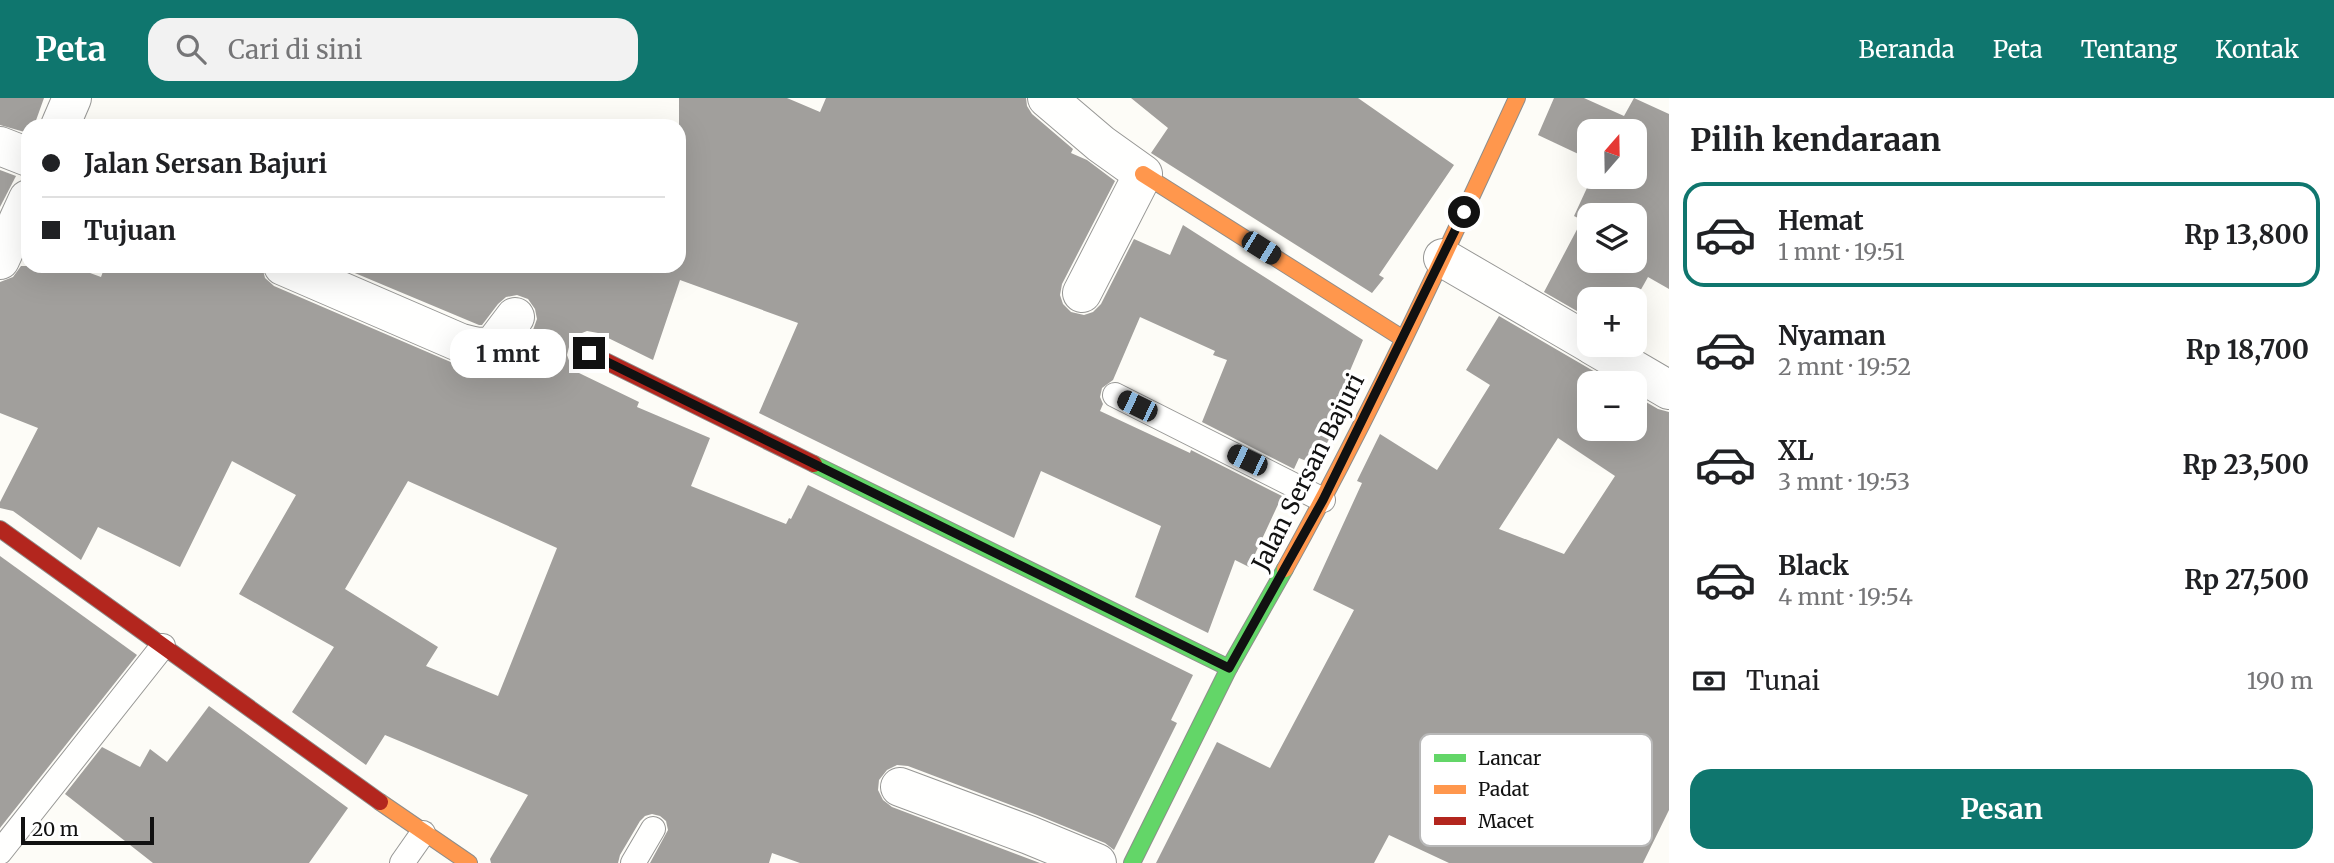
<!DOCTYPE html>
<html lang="id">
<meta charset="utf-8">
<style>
:root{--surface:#fff;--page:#f2f2f2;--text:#202124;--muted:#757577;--line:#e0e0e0;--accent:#0f766e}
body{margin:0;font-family:Merriweather,serif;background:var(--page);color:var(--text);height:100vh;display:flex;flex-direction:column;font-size:26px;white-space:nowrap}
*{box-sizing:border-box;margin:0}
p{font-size:23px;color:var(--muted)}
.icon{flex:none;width:38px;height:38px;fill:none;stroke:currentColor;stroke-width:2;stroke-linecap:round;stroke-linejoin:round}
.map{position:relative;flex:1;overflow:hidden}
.details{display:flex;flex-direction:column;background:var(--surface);width:665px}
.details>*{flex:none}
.hud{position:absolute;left:21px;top:21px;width:665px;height:154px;border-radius:21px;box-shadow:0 7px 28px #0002;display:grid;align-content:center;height:154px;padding:0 21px;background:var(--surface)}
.needle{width:46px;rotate:20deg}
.controls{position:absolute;left:1577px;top:21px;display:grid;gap:14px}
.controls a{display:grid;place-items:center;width:70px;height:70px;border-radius:14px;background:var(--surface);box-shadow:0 7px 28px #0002;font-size:35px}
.scale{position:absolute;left:21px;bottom:18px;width:133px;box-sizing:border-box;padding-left:7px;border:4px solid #111;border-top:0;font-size:19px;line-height:24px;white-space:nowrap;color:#111;-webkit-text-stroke:5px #fff;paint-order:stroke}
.end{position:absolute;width:32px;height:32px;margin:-16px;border:9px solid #111;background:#fff;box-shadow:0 0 0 4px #fff}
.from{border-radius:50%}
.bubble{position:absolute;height:49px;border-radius:21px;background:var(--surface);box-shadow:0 7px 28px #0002;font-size:23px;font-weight:700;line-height:49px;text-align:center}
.car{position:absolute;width:21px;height:42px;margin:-21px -10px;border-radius:9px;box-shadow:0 0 5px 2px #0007;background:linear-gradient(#222 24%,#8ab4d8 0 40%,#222 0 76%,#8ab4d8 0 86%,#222 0)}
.hud b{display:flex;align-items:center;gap:24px;height:66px;font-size:26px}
.hud b+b{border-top:2px solid var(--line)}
.hud i{width:18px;height:18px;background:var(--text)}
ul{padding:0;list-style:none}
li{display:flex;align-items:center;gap:21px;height:105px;margin:0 14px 10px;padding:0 7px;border:4px solid transparent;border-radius:21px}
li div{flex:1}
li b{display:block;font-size:26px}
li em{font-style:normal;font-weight:700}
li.on{border-color:var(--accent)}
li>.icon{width:63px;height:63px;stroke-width:1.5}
h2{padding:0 21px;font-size:32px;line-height:84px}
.pay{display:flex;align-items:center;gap:18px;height:77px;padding:0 21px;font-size:26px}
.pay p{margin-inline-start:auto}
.primary-button{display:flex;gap:14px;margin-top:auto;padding:14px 21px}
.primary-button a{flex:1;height:80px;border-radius:21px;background:var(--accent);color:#fff;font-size:28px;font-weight:700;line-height:80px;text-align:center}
header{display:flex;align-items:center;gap:42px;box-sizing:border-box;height:98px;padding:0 35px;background:var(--accent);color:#fff}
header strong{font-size:33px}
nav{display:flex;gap:38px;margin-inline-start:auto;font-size:24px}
.search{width:490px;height:63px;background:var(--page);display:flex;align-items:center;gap:18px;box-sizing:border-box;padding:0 24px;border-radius:21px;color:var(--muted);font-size:26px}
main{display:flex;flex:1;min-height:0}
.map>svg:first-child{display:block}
.building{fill:#a19f9c;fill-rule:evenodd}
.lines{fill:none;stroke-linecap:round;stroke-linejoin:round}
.lane-casing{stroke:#979795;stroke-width:26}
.street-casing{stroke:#979795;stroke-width:40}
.fast-casing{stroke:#8e8d8b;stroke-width:18}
.slow-casing{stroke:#8e8d8b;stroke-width:18}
.jam-casing{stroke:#8e8d8b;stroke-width:18}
.lane{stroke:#fffffe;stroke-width:24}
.street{stroke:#fffffe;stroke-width:38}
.fast{stroke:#63d668;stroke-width:16}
.slow{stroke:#ff974d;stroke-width:16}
.jam{stroke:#b3261e;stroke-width:16}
.route{stroke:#111;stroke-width:9}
.labels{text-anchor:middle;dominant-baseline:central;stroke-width:7;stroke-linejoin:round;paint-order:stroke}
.street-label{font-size:24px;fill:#111;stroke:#fff}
.key{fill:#fff;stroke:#b8b8b8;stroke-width:2}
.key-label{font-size:19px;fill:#111}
</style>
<header>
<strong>Peta</strong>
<div class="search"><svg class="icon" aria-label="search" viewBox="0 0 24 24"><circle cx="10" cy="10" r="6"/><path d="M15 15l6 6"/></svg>Cari di sini</div>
<nav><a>Beranda</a><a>Peta</a><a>Tentang</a><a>Kontak</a></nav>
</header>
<main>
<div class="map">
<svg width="1669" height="765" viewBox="0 0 1669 765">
<rect width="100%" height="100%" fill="#fdfcf7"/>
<g class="building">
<polygon points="0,0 44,0 34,28 28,28 28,35 0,27"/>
<path d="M679 0H787L820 14 826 0H1026L1027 8 1032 16 1073 51 1071 55 1087 62 1115 83 1062 186 1060 197 1063 206 1071 214 1084 217 1093 214 1101 206 1134 141 1170 157 1183 127 1363 242 1335 308 1343 313 1316 367 1299 360 1294 371 1202 324 1227 262 1213 257 1215 253 1140 219 1113 282 1102 290 1100 299 1103 306 1100 313 1190 355 1191 352 1282 398 1249 469 1235 462 1208 535 1135 499 1161 428 1041 373 1014 440 759 315 798 225 680 182 653 262 598 235 587 233 577 237 570 245 567 257 571 268 579 275 639 304 637 309 710 340 691 388 786 426 789 420 791 421 808 387 1193 577 1171 622 1177 625 1114 752 1105 745 1037 717 908 668 897 667 887 672 879 682 878 692 883 702 892 709 1040 765H800L772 755 769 765H650L668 732 666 723 660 718 652 716 645 718 640 723 620 757 618 765H491L490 761 528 697 385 637 366 667 292 614 334 549 239 496 296 397 232 363 180 469 98 429 81 462 13 413 0 410V404L38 330 0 315V184L13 179 21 168H71L101 179 105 168H262L265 180 274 188 453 265 472 270H495L504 267 510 262 533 232 537 221 535 211 528 201 517 197 506 199 498 206 482 227H479L338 168H679ZM408 383 557 450 498 598 426 568 438 549 345 491Z"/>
<polygon points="1131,0 1358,0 1454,67 1379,177 1384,180 1372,195 1151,55 1168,30"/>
<path d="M1554 0H1584L1624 18 1634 0 1669 16V191L1648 179 1634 204V201H1589V220L1544 194 1582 122 1574 118 1592 79H1634V33H1589V61L1538 37ZM1589 117H1634V163H1589Z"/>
<polygon points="0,72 16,78 0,109"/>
<path d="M1499 218 1614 285H1589V331H1634V297L1658 311 1669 314V712L1643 765H1449L1389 737 1374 765H1156L1217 644 1270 670 1354 512 1313 492 1362 385 1357 383 1380 336 1437 372 1490 287 1466 272ZM1558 340 1615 378 1564 456 1499 431Z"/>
<polygon points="0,458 137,557 0,730"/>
<polygon points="209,608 348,710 309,765 153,765 65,696 102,649 140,669 150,651 167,664"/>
</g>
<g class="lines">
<g class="lane-casing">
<g id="lane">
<polyline points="1115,297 1323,402"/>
<polyline points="0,754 163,548"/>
<polyline points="402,765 423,735"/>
<polyline points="633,765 653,731"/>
</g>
</g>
<g class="street-casing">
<g id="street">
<polyline points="1047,0 1101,46 1143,76 1082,195"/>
<polyline points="60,28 72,0"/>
<polyline points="0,48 28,59"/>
<polyline points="1443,160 1589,245"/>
<polyline points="0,162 28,101"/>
<polyline points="283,168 461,245 477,249 493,248 515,219"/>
<polyline points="1592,247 1669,292"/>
<polyline points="900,689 1029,737 1097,765"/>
</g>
</g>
<g class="fast-casing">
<g id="fast">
<polyline points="814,366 1229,570"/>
<polyline points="1132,765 1229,570 1285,471"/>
</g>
</g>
<g class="slow-casing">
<g id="slow">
<polyline points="1143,76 1402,240"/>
<path d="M1285 471C1370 318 1444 159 1517 0"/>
<polyline points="380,704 469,765"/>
</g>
</g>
<g class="jam-casing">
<g id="jam">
<polyline points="589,255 814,366"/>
<polyline points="0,431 380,704"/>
</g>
</g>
<use href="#lane" class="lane"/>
<use href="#street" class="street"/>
<use href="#fast" class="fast"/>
<use href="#slow" class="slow"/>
<use href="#jam" class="jam"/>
</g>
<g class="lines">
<polyline class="route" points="589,255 1229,570 1323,402 1464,114"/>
</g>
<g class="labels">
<g class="street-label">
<text transform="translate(1308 374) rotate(-63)">Jalan Sersan Bajuri</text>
</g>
</g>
<rect x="1420" y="636" width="232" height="112" rx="10" class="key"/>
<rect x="1434" y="656" width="32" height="8" fill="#63d668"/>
<rect x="1434" y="687" width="32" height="9" fill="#ff974d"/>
<rect x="1434" y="719" width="32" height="8" fill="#b3261e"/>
<g class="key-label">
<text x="1478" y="667">Lancar</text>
<text x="1478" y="698">Padat</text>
<text x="1478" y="730">Macet</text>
</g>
</svg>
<div class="controls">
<a><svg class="needle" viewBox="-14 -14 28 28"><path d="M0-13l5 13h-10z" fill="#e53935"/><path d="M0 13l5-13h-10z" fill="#757577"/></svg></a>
<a><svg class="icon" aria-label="layers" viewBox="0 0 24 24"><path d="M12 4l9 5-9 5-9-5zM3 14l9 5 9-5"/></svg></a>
<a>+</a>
<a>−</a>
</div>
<div class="scale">20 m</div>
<i class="end from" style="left:1464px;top:114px"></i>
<i class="end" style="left:589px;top:255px"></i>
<div class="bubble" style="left:450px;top:231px;width:116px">1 mnt</div>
<i class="car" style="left:1261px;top:150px;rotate:122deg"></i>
<i class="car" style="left:1137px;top:308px;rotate:296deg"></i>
<i class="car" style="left:1247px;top:362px;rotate:296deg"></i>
<div class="hud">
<b><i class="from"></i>Jalan Sersan Bajuri</b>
<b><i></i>Tujuan</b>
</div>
</div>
<section class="details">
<h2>Pilih kendaraan</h2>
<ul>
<li class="on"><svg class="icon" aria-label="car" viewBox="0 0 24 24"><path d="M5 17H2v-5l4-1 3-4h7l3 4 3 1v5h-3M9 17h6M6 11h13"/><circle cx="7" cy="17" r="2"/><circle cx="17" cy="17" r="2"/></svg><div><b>Hemat</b><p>1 mnt · 19:51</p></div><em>Rp 13,800</em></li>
<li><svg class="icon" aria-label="car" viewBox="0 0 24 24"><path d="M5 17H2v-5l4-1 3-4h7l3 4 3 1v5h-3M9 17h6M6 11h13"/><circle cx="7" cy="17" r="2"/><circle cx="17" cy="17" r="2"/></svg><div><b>Nyaman</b><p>2 mnt · 19:52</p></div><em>Rp 18,700</em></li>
<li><svg class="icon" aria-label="car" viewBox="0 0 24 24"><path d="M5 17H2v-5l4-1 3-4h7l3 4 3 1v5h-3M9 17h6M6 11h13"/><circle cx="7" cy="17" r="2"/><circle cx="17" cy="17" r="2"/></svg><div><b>XL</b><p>3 mnt · 19:53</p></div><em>Rp 23,500</em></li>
<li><svg class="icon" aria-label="car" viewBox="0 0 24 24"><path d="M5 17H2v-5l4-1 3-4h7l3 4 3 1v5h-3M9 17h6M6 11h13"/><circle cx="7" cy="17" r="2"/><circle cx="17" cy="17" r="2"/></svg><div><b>Black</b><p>4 mnt · 19:54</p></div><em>Rp 27,500</em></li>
</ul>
<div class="pay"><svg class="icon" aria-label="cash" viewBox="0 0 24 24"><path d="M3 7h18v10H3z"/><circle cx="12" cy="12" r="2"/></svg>Tunai<p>190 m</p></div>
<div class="primary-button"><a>Pesan</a></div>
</section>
</main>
